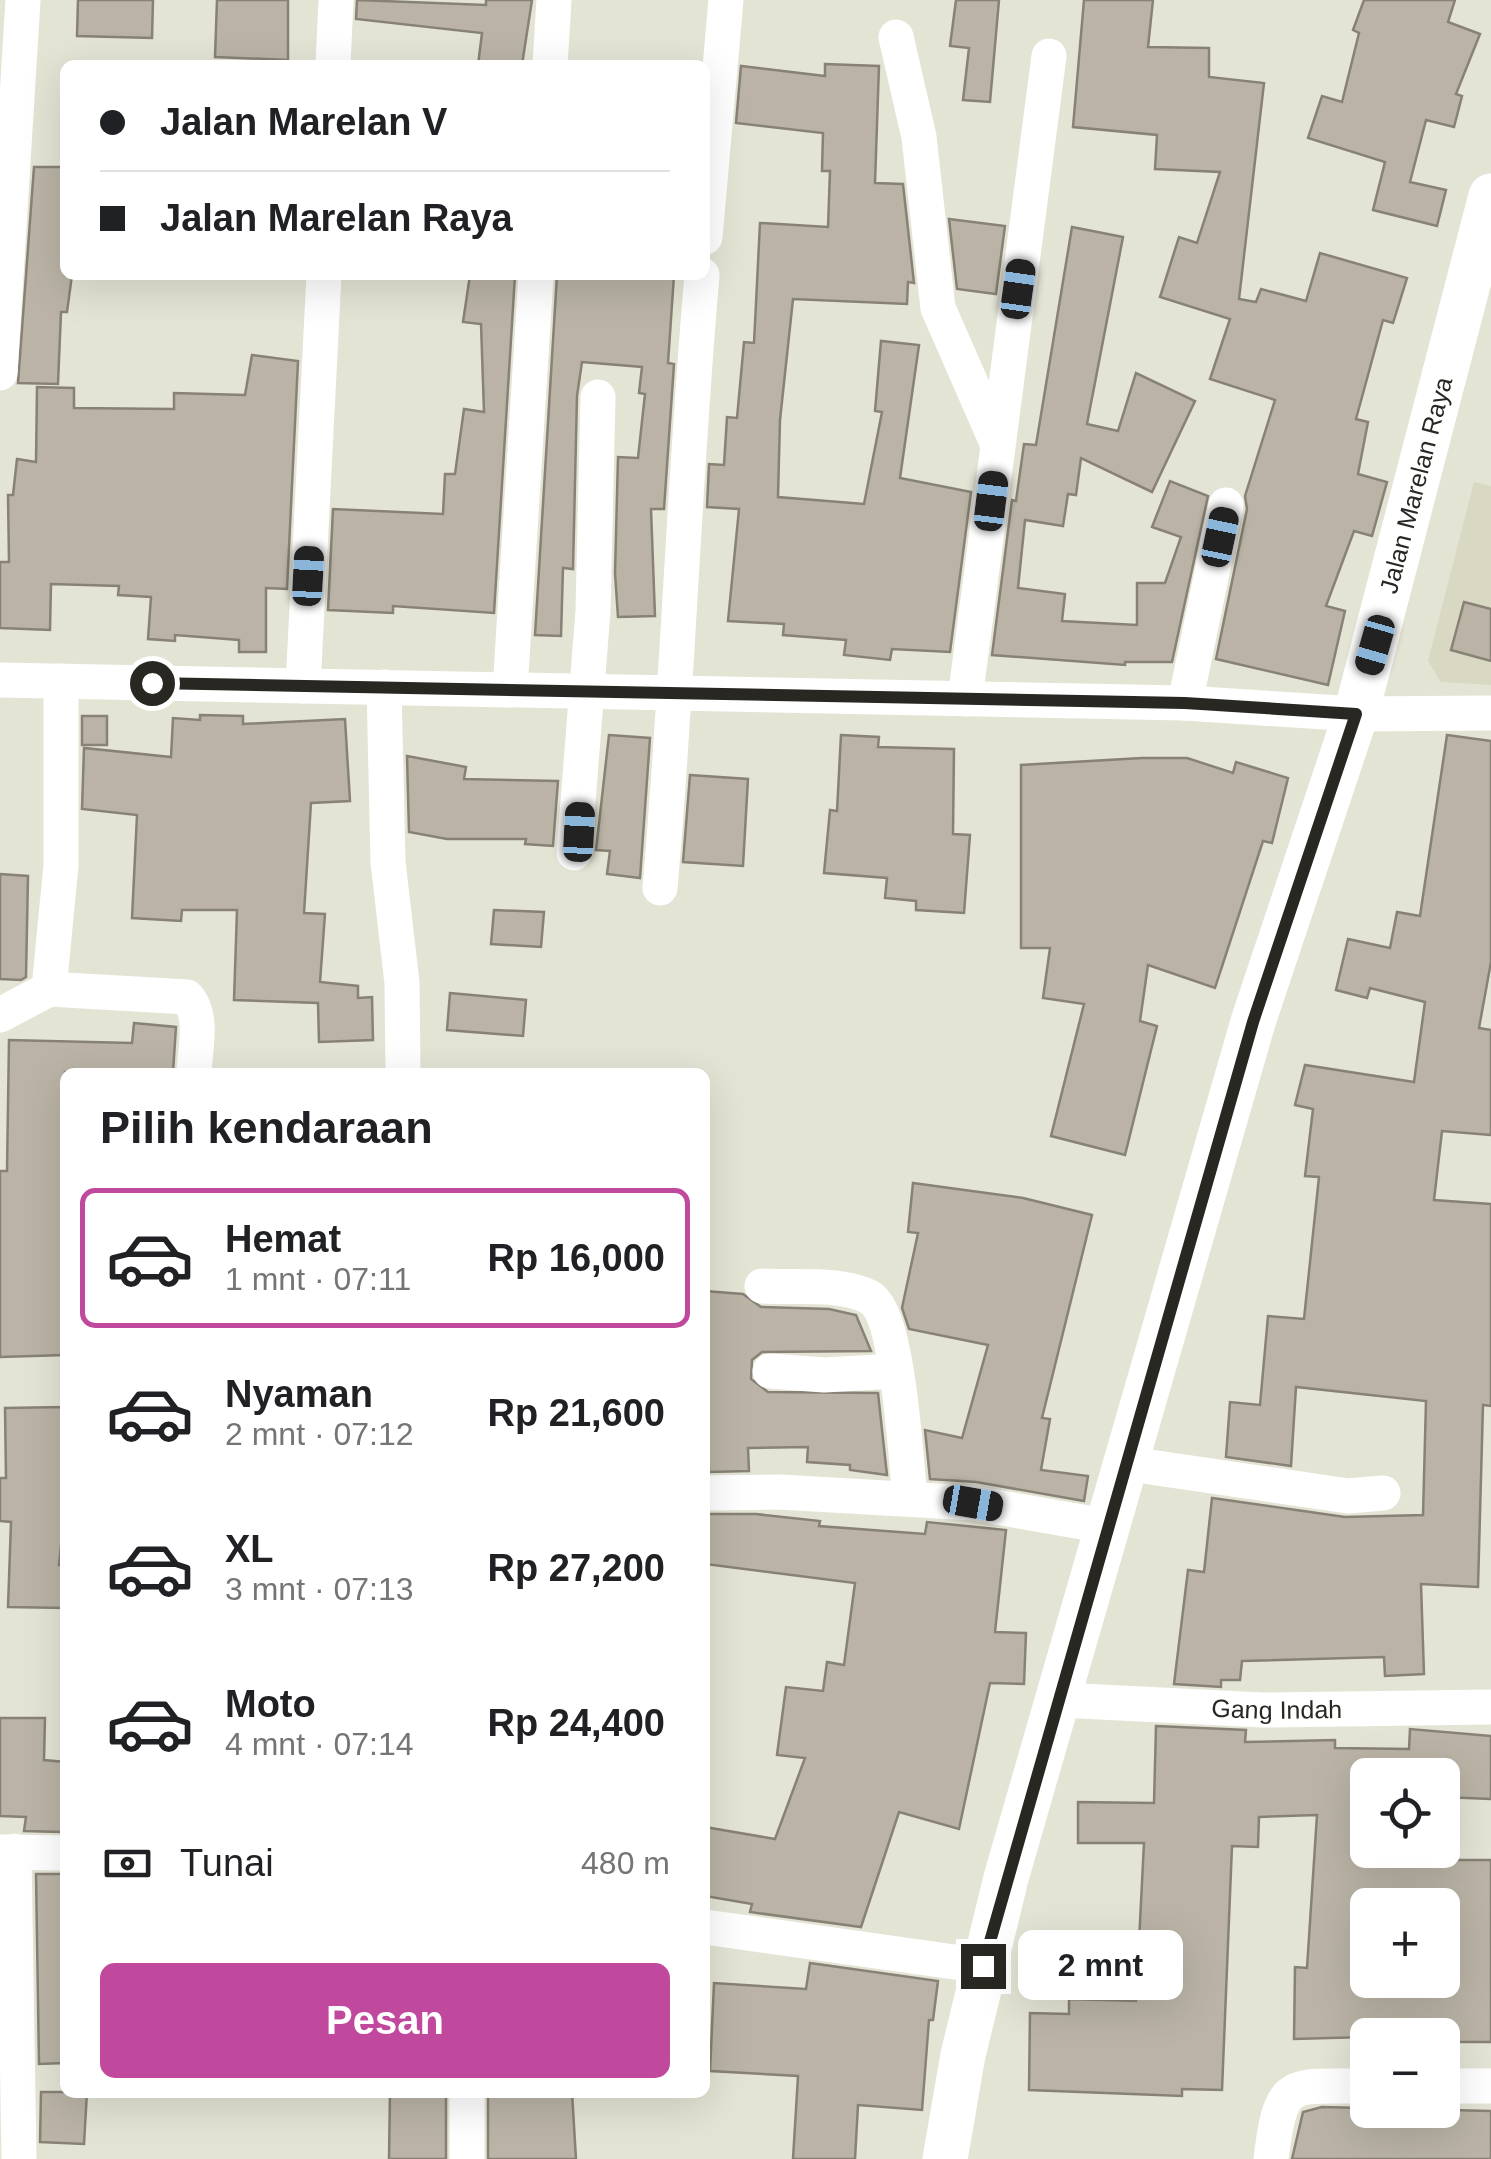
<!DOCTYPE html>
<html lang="id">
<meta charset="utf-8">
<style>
:root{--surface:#fff;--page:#f6f6f6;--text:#202124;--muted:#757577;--line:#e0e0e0;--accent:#c0489d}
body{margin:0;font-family:Helvetica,sans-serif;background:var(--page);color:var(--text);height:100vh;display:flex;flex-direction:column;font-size:38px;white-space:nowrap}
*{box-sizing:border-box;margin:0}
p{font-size:32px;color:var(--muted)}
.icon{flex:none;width:55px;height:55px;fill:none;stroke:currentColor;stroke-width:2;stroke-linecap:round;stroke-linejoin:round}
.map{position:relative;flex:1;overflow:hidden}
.side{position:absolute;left:60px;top:1068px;width:650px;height:1030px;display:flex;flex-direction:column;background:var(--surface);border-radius:15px;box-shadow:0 10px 40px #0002}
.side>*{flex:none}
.hud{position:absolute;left:60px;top:60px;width:650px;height:220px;border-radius:15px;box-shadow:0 10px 40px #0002;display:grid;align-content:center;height:220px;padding:0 40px;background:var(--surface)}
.controls{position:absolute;left:1350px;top:1758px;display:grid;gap:20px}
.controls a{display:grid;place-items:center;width:110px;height:110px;border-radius:15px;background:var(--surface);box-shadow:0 10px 40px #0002;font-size:50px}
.end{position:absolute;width:45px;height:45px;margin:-22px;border:12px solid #282722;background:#fff;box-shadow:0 0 0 5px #fff}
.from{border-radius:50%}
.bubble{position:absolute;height:70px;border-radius:15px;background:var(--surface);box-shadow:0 10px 40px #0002;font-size:32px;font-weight:700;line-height:70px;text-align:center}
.car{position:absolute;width:30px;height:60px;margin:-30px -15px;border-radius:12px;box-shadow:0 0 8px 2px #0007;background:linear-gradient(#222 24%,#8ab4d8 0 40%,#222 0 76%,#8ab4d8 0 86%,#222 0)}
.hud b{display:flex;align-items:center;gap:35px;height:95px;font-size:38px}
.hud b+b{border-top:2px solid var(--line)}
.hud i{width:25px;height:25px;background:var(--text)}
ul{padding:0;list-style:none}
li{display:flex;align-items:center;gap:30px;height:140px;margin:0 20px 15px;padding:0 20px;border:5px solid transparent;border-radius:15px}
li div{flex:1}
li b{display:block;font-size:38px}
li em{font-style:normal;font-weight:700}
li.current{border-color:var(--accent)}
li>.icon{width:90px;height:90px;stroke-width:1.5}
h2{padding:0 40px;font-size:45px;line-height:120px}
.pay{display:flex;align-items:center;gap:25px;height:110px;padding:0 40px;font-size:38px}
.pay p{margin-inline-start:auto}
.cta{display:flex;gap:20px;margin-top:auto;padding:20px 40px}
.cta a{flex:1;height:115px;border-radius:15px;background:var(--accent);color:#fff;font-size:40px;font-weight:700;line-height:115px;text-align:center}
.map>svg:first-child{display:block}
.built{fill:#d8d8c3}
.building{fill:#bab3a6;stroke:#888175;stroke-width:2.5;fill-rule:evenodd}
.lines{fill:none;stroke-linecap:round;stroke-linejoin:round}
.minor{stroke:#fff;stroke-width:35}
.major{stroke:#fff;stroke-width:45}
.route{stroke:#282722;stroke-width:12}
.labels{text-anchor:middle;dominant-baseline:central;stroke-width:8;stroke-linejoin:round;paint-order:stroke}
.street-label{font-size:25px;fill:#282722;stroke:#e4e4d5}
</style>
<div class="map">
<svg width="1491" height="2159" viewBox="0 0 1491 2159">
<rect width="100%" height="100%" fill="#e4e4d5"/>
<polygon class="built" points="1474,482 1491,486 1491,685 1441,682 1428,661"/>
<g class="building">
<polygon points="78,0 153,0 152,38 77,36"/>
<polygon points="217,0 288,0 288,60 215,57"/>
<polygon points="357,0 486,5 486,0 532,0 522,65 478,65 482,33 356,19"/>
<polygon points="956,0 999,0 990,102 963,100 969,48 950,46"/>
<polygon points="1084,0 1153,0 1148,47 1209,48 1209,77 1264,83 1239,299 1256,302 1261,289 1306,301 1320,253 1407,278 1393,323 1383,320 1356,419 1368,422 1358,474 1387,482 1372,536 1354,531 1326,606 1345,611 1328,685 1216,659 1247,509 1245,496 1275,400 1210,379 1230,319 1160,297 1179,237 1197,243 1220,172 1155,169 1157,135 1073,127"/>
<polygon points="1364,0 1455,0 1448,22 1480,34 1456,94 1462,96 1454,127 1426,120 1410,182 1446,190 1437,226 1373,210 1385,162 1308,138 1322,96 1342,102 1359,33 1353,30"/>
<polygon points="825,64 879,66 875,183 903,184 914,283 908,282 907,304 793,299 780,420 778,497 864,504 882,412 875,411 881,341 919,345 900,478 971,492 950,652 892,649 890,660 844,655 846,640 783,635 784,624 728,621 739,509 707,507 709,464 724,465 727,417 737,418 744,342 754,343 760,223 828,227 830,171 822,171 823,133 736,123 741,66 825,76"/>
<polygon points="34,167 65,167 65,275 72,275 67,312 61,312 58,384 18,383"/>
<polygon points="949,219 1005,226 996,294 957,289"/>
<polygon points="1072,227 1123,237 1087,424 1118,431 1136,373 1195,401 1152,492 1081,458 1076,495 1068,494 1063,526 1025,520 1018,588 1065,594 1062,621 1137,625 1137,583 1165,583 1181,537 1152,527 1170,481 1208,496 1172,662 1125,662 1125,665 992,655 1012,500 1016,501 1024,444 1036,445"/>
<polygon points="470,275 515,275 494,613 393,606 393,613 328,610 333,509 443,514 445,474 455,474 464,409 484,412 481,324 463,322"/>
<polygon points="557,275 674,275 668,363 674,364 664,509 651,509 655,616 618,617 615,573 618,457 638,458 645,394 639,393 642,367 582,362 577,396 573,569 563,568 561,636 535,635"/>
<polygon points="252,355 298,361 287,589 266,588 266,652 239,652 239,640 175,635 175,641 148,639 151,597 118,595 119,586 51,584 50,630 0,628 0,562 9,562 8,495 13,495 17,459 36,462 37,387 74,388 74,408 174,409 174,393 245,395"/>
<polygon points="1464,602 1491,609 1491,661 1451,650"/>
<polygon points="200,715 243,716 243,724 345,719 350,801 311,803 304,913 325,914 320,982 358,986 358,998 372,997 373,1040 319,1042 318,1003 234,1000 237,910 182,910 181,921 132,918 137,815 82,809 84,748 171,757 173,718 200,720"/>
<rect x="82" y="716" width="25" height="29"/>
<polygon points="609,735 650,738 640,878 607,874 610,851 596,850"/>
<polygon points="841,735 879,737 878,747 954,749 953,834 970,835 964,913 916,910 916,901 885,898 887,878 824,873 830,810 837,811"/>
<polygon points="1447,735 1491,741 1491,962 1479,1028 1491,1030 1491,1135 1442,1131 1434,1200 1491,1204 1491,1406 1483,1405 1478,1587 1421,1584 1424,1674 1385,1676 1384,1657 1242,1661 1240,1680 1221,1680 1221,1687 1174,1684 1188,1570 1204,1572 1212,1498 1345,1517 1423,1515 1426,1401 1296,1387 1291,1466 1226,1457 1230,1402 1260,1405 1268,1316 1304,1319 1319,1177 1305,1176 1313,1109 1295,1105 1305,1065 1414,1082 1425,1002 1370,988 1367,998 1336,990 1348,939 1390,948 1397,912 1420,916"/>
<polygon points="407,756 466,767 464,779 558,781 553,846 525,844 526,839 447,839 409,832"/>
<polygon points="1142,758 1187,758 1233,773 1236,762 1288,778 1272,843 1263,841 1215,988 1148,965 1140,1021 1157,1026 1125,1155 1051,1136 1084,1004 1043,998 1050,948 1021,948 1021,765"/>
<polygon points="690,775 748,779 743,866 683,862"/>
<polygon points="0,874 28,876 26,977 21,980 0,979"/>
<polygon points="494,910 544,912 541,947 491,944"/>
<polygon points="450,993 526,1000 523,1036 447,1030"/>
<polygon points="134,1023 176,1027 173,1072 65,1072 65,1355 0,1357 0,1171 7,1171 9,1040 132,1043"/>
<polygon points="913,1183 1023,1198 1092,1215 1042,1418 1050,1419 1041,1470 1088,1476 1084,1501 976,1482 930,1479 925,1430 962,1438 988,1345 909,1329 902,1308 918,1233 908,1232"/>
<polygon points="705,1291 743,1294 761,1307 829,1309 856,1315 871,1351 762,1352 752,1360 751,1379 768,1392 878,1393 887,1475 850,1470 850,1465 807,1462 808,1447 748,1448 749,1471 709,1472"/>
<polygon points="65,1407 65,1507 59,1565 65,1566 65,1608 8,1607 11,1522 0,1521 0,1478 6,1478 5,1408"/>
<polygon points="705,1514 756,1514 820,1521 819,1526 925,1534 927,1522 1006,1530 995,1632 1026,1633 1024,1684 990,1683 959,1829 899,1812 861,1927 750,1912 752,1904 705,1896 705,1827 775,1839 805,1758 777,1755 786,1687 823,1691 827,1662 844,1665 855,1583 705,1564"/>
<polygon points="0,1718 45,1718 44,1760 65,1762 61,1832 24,1831 26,1817 0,1816"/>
<path d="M1156 1726 1246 1730 1245 1742 1335 1740V1748L1409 1749 1410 1729 1491 1736V1799L1442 1797V1775H1368V1850H1453V1860H1491V2042H1442V2035L1294 2039 1295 1967 1307 1968 1317 1815 1259 1817 1258 1847 1232 1846 1222 2090 1182 2089V2096L1029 2090 1030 2013 1069 2014V1999L1136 2001 1144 1843H1078V1802L1154 1803ZM1367 1905H1442V1980H1368V1968H1363Z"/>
<polygon points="36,1874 65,1874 65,2063 39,2064"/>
<polygon points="810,1963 938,1981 933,2020 929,2020 922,2110 858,2105 855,2159 793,2159 798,2076 710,2071 714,1983 806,1989"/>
<polygon points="41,2092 87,2092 84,2144 40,2142"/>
<polygon points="390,2092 446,2092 446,2159 389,2159"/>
<polygon points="488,2092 572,2092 576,2159 488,2159"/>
<polygon points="1322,2107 1491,2111 1491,2159 1292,2159 1303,2112"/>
</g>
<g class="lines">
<g class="minor">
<polyline points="896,37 919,137 938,308 998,445"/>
<polyline points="333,65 336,0"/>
<polyline points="550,65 554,0"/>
<polyline points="705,237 726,0"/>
<polyline points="0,373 23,0"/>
<polyline points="0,680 1185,703 1356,714 1491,713"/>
<polyline points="303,686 324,275"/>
<polyline points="384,687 388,862 402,983 403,1072"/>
<polyline points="510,690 536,275"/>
<polyline points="965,699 1049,56"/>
<polyline points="1185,703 1226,505"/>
<polyline points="574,853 593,611 598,397"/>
<path d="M660 888C678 684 684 479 702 275"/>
<path d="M49 989 187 997C204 1015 195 1050 194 1072"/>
<polyline points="0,1015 49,989 61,865 61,681"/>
<path d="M762 1286C793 1288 841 1282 869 1297 899 1313 906 1463 910 1499"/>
<polyline points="770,1371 824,1375 896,1371"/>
<polyline points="1123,1463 1348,1496 1383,1493"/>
<polyline points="705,1493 779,1492 973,1503 1105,1526"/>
<path id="s1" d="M1059 1700 1263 1710 1491 1707"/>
<polyline points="14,1851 19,2159"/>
<polyline points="0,1852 65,1853"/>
<polyline points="705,1927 983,1966"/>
<polyline points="1442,2086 1491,2086"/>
<polyline points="467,2159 467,2092"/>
<path d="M1271 2159C1281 2075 1290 2087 1368 2086"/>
</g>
<path class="major" id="s2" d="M945 2159 963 2055 1006 1878 1253 1022 1356 714 1491 196"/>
</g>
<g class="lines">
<polyline class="route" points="152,683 1185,703 1356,714 1253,1022 983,1966"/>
</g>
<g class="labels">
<g class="street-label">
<text stroke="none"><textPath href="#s2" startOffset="1740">Jalan Marelan Raya</textPath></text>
<text stroke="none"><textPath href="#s1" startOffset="218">Gang Indah</textPath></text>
</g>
</g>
</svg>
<div class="controls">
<a><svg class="icon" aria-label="locate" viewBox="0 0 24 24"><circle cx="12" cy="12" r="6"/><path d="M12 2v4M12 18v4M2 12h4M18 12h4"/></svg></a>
<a>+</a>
<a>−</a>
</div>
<i class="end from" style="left:152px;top:683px"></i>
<i class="end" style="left:983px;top:1966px"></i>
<div class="bubble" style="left:1018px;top:1930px;width:165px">2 mnt</div>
<i class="car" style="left:1018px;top:289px;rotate:8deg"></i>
<i class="car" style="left:991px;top:501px;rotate:7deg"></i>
<i class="car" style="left:1220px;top:537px;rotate:12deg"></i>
<i class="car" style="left:308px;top:576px;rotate:3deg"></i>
<i class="car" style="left:1375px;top:645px;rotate:196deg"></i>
<i class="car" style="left:579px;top:832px;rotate:3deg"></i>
<i class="car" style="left:973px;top:1503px;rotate:100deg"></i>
<div class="hud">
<b><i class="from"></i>Jalan Marelan V</b>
<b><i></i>Jalan Marelan Raya</b>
</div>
<section class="side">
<h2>Pilih kendaraan</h2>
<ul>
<li class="current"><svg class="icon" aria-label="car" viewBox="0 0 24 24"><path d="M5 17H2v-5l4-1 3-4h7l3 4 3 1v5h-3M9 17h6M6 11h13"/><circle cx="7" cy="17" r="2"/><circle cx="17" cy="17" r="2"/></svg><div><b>Hemat</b><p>1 mnt · 07:11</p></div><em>Rp 16,000</em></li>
<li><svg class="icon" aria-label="car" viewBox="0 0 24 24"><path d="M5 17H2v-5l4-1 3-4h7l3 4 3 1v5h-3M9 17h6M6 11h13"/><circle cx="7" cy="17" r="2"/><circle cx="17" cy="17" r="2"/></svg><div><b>Nyaman</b><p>2 mnt · 07:12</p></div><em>Rp 21,600</em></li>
<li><svg class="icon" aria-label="car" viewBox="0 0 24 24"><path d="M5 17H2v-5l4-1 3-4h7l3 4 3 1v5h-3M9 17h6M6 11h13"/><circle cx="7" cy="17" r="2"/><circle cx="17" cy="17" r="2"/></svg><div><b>XL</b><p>3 mnt · 07:13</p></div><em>Rp 27,200</em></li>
<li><svg class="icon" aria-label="car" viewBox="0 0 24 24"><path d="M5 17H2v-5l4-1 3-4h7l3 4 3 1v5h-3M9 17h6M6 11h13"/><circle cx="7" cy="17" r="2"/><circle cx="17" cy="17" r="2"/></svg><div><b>Moto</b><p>4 mnt · 07:14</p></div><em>Rp 24,400</em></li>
</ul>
<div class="pay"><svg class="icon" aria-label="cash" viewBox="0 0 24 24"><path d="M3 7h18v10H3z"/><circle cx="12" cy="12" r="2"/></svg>Tunai<p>480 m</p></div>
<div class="cta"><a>Pesan</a></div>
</section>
</div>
